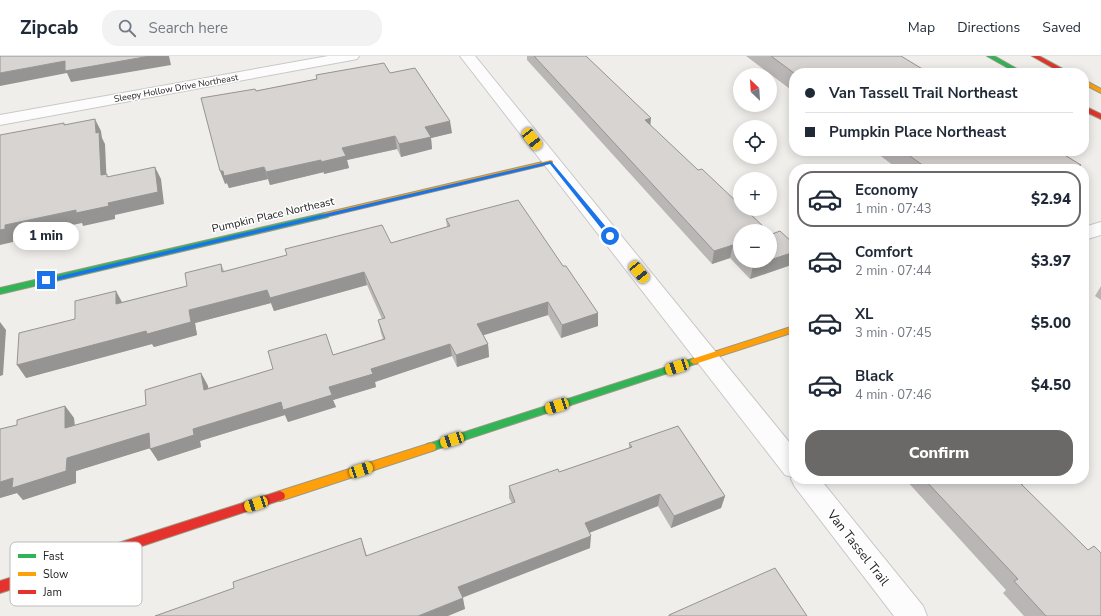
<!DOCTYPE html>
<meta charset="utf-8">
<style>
:root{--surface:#fff;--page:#f2f2f3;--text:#1f2937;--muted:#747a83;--line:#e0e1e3;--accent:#6a6968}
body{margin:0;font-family:"Nunito Sans",sans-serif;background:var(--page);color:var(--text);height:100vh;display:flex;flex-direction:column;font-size:15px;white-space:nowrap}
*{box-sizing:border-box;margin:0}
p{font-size:13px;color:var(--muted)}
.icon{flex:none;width:22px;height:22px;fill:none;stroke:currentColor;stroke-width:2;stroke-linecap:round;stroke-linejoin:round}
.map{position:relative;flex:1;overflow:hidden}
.sheet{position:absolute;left:789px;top:108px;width:300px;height:320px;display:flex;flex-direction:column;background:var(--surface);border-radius:16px;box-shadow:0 2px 10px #0003}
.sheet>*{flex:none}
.hud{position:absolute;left:789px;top:12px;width:300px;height:88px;border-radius:16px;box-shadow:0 2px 10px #0003;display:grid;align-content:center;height:88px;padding:0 16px;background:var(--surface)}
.needle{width:26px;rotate:335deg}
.tools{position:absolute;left:733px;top:12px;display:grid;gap:8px}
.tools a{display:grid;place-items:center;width:44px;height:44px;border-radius:50%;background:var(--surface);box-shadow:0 2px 10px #0003;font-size:20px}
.end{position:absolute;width:18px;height:18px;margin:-9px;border:5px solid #1a73e8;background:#fff;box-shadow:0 0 0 2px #fff}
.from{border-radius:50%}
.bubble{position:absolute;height:28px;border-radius:14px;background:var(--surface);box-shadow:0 2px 10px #0003;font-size:13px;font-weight:800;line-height:28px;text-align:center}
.car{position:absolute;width:12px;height:24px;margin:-12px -6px;border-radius:5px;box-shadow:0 0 3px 1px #0007;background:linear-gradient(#f5c518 24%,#345 0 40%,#f5c518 0 76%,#345 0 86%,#f5c518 0)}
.hud b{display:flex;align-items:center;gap:14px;height:38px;font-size:15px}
.hud b+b{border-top:1px solid var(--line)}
.hud i{width:10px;height:10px;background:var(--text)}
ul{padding:7px 0 0;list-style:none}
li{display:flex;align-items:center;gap:12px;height:56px;margin:0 8px 6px;padding:0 8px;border:2px solid transparent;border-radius:16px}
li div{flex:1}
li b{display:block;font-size:15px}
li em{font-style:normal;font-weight:800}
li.current{border-color:var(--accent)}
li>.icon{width:36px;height:36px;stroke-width:1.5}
.button{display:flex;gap:8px;margin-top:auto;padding:8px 16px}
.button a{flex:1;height:46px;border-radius:16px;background:var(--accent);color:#fff;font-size:16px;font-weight:800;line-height:46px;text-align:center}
header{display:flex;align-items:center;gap:24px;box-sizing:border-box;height:56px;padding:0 20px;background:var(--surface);border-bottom:1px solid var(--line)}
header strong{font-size:19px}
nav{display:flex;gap:22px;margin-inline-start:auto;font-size:14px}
.search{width:280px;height:36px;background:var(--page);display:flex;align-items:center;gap:10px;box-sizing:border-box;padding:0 14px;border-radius:16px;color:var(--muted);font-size:15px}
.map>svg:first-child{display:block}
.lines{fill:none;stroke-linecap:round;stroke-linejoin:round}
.street-casing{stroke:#c9c8c7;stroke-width:2}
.fast-casing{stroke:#999a82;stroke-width:2}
.slow-casing{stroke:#999a82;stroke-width:2}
.jam-casing{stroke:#999a82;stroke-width:2}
.street{fill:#fdfcfc;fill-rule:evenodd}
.fast{fill:#30b455;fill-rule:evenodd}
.slow{fill:#ff9f0a;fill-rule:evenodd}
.jam{fill:#e5322d;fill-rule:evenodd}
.wall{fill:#b9b6b5}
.shaded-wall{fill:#969493}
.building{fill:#d7d4d2;stroke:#969493}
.route{fill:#1a73e8}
.labels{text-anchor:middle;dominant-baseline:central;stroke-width:3;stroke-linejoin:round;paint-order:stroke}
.far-street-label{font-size:9px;fill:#222;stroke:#fff}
.street-label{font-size:11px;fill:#222;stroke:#fff}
.near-street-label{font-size:13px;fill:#222;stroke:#fff}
.key{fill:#fff;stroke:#bdbdbd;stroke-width:1}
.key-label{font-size:11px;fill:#222}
</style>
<header>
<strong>Zipcab</strong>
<div class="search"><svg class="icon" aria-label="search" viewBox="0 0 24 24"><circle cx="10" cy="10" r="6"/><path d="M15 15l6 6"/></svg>Search here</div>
<nav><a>Map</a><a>Directions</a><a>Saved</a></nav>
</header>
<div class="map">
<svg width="1101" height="560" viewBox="0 0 1101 560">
<rect width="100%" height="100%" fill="#f0eeeb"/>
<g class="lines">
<g class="street-casing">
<g id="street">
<polygon points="328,0 359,0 357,3 352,4 0,69 0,59"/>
<polygon points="460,0 475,0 794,392 794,423 820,423 923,550 927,560 894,560 795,431 791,423 792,421 785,419"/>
<polygon points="1101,166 1101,179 1084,184 1084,171"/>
</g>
</g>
<g class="fast-casing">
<g id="fast">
<polygon points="987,0 994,0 1024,17 1017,17"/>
<polygon points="325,157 328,157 328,161 0,238 0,232"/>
<polygon points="695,302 698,303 700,305 698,307 431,395 427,394 426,391 427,388 431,387"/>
</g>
</g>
<g class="slow-casing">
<g id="slow">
<polygon points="1084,24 1101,33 1101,37 1084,28"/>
<polygon points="551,104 553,105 553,107 325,161 321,159 325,157"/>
<polygon points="794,270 794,276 695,308 692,307 690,305 692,303"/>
<polygon points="431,387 435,388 436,391 435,394 280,445 276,443 275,440 276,437 280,435"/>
</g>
</g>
<g class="jam-casing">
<g id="jam">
<polygon points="1032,0 1039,0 1070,17 1062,17"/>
<polygon points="1084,50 1101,58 1101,63 1084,55"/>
<polygon points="280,435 284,437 285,440 284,443 0,537 0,525"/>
</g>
</g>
<use href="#street" class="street"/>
<use href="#fast" class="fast"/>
<use href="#slow" class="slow"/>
<use href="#jam" class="jam"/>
</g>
<g class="wall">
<polygon points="527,0 586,0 650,69 740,175 740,205 770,205 772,178 794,188 794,208 750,223 730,202 712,208 527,4"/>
<polygon points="746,0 901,0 794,17 794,36"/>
<polygon points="390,17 452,77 431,82 432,93 401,101 397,93 347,104 349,112 324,118 324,116 270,129 268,123 229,132 227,127 225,128 256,35 317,23 316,19"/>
<polygon points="874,95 1058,95 1079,113 898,113"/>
<polygon points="446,163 563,210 598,257 598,270 561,282 548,259 483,279 488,288 489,301 457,311 452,300 375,326 376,331 333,344 336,351 288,366 285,359 200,385 201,391 158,405 150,392 76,415 76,427 23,444 17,437 0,442 0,373 17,369 65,350 74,362 75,369 146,349 201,317 208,330 208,332 333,299 383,283 381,277 378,264 382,263 367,229 274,255 271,247 195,267 197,279 154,291 152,288 26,322 75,263 122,246 187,230 221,208 224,215 391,187 447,171"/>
<polygon points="1101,230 1101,244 1095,240"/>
<polygon points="629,387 725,440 721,452 671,472 658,450 590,476 590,492 462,542 465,553 234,532 361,482 367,500 512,447 509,442 509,430 559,416 629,392"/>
<polygon points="905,423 1024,423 1022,429 1101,560 1024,560 1003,537 1006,534"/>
</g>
<g class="shaded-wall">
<polygon points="150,0 169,0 171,9 71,26 67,17 0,30 0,17 65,5"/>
<polygon points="651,62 650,74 645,64"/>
<polygon points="95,63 101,75 102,82 105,88 107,132 101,119 96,77"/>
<polygon points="450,65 452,77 431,82 432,93 401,101 399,88 425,71"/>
<polygon points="395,80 397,93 347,104 349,112 324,118 321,106 342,92"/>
<polygon points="321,104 324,116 270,129 266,116"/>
<polygon points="1081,109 1079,113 1070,113"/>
<polygon points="155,111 161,123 164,148 115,159 115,163 83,170 82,167 13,182 13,186 0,189 0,174 5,169 76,154 108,147"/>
<polygon points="264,111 268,123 229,132 227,127 225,128 220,115"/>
<polygon points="733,189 730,202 712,208 714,195"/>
<polygon points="794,196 794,208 750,223 753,210 768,205 770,205 770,204"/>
<polygon points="364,216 367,229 274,255 271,247 195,267 197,279 154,291 152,288 26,322 17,309 189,254 267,234"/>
<polygon points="116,235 123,248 116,248"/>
<polygon points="548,246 548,259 478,281 477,268"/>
<polygon points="598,257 598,270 561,282 562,269"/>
<polygon points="0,266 6,274 3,319 0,320"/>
<polygon points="450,288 452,300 375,326 376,331 333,344 336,351 288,366 285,359 200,385 201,391 158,405 150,393 193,373 329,331 371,313"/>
<polygon points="488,288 489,301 457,311 456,299"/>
<polygon points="201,317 208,330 210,346 204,334"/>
<polygon points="65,350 74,362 75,384 65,372"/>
<polygon points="149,377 157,390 76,415 76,427 23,444 17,437 0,442 0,426 13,422 67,402"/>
<polygon points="1026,424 1016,437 1020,427"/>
<polygon points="660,438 658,450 584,479 585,467"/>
<polygon points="725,440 721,452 671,472 674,460"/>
<polygon points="591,480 590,492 461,542 458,531"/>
<polygon points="463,542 465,553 448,560 418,560"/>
</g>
<g class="building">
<polygon points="0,0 150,0 65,15 65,5 0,17"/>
<polygon points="534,0 586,0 651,62 645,64 698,114 702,113 740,149 740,153 745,153 768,175 740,175 740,196 733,189 714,195"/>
<polygon points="771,0 901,0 929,17 794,17"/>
<polygon points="384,7 390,17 415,12 450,65 425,71 431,81 399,88 395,80 342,92 346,100 321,106 321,104 266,116 264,111 224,120 223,115 220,115 201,42 255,33 256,35 317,23 316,19"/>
<polygon points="95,63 96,77 99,76 101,119 107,118 107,121 155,111 158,136 108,147 109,150 76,157 76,154 5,169 5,173 0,174 0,79 64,67 64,69"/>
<polygon points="903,95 1058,95 1081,109 1070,113 928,113"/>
<polygon points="518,144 563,210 566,210 598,257 562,269 548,246 477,268 488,288 456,299 450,288 371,313 373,318 329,331 332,339 283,354 281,346 193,373 194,379 150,393 149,377 67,402 66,415 12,432 13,422 0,426 0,373 17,369 17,364 65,350 65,372 146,349 145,334 201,317 204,334 273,313 268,295 326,278 333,299 385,283 378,264 385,262 364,216 270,242 267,234 189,254 191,266 147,278 146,275 17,309 19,277 75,263 75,245 116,235 116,248 187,230 185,217 221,208 222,216 287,199 285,193 382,169 391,187 450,170 446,163"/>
<polygon points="780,175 794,188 794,196 770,204 770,177 772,178"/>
<polygon points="748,205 768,205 753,210"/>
<polygon points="678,370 725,440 674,460 660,438 585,467 591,480 458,531 463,542 418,560 155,560 234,532 233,526 361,482 366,500 515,446 509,430 558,413 559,416 632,391 629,387"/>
<polygon points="924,423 1024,423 1026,424 1020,427 1088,494 1094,490 1101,497 1101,560 1046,560 1014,525 1018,523"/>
<polygon points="775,512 807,560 669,560 669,559"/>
</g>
<polygon class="route" points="551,105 612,178 612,181 608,181 550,108 46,227 43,224"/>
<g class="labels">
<g class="far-street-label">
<text transform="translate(176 32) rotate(-10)">Sleepy Hollow Drive Northeast</text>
</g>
<g class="street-label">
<text transform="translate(273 159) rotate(-13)">Pumpkin Place Northeast</text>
</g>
<g class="near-street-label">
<text transform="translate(858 492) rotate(52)">Van Tassel Trail</text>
</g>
</g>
<rect x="10" y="486" width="132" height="64" rx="6" class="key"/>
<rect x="18" y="498" width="18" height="4" fill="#30b455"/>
<rect x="18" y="516" width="18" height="4" fill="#ff9f0a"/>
<rect x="18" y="534" width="18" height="4" fill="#e5322d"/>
<g class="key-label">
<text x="43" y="504">Fast</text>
<text x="43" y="522">Slow</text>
<text x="43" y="540">Jam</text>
</g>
</svg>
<div class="tools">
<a><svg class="needle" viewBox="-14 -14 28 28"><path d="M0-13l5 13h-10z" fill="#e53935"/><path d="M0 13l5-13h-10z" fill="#747a83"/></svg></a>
<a><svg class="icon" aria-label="locate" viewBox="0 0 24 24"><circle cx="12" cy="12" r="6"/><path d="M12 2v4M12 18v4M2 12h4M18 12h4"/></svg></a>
<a>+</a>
<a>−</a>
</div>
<i class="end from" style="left:610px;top:180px"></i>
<i class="end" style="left:46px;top:224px"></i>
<div class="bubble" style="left:13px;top:166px;width:66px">1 min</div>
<i class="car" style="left:532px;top:83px;rotate:142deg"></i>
<i class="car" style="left:639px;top:216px;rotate:141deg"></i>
<i class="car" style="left:677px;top:311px;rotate:252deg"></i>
<i class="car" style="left:557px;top:350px;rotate:252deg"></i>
<i class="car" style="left:452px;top:384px;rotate:252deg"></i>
<i class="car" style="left:361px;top:414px;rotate:72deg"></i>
<i class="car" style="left:256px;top:448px;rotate:252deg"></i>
<div class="hud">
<b><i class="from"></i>Van Tassell Trail Northeast</b>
<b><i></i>Pumpkin Place Northeast</b>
</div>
<section class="sheet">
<ul>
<li class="current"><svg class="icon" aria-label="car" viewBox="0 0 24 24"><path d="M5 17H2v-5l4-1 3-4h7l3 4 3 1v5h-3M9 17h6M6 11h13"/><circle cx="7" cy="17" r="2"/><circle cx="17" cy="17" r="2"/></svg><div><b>Economy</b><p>1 min · 07:43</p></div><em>$2.94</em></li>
<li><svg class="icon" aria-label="car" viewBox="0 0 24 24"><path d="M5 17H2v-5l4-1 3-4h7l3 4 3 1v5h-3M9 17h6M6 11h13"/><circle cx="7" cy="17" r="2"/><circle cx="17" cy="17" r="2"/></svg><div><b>Comfort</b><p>2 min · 07:44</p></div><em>$3.97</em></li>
<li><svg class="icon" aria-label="car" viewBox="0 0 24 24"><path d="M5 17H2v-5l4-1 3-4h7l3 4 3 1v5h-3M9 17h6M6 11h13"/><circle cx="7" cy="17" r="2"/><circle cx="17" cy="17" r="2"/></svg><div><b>XL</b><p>3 min · 07:45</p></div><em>$5.00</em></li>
<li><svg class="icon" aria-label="car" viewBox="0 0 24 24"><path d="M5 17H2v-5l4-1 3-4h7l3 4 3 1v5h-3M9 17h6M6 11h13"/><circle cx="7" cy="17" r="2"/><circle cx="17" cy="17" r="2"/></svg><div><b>Black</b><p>4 min · 07:46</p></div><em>$4.50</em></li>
</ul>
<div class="button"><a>Confirm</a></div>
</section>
</div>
